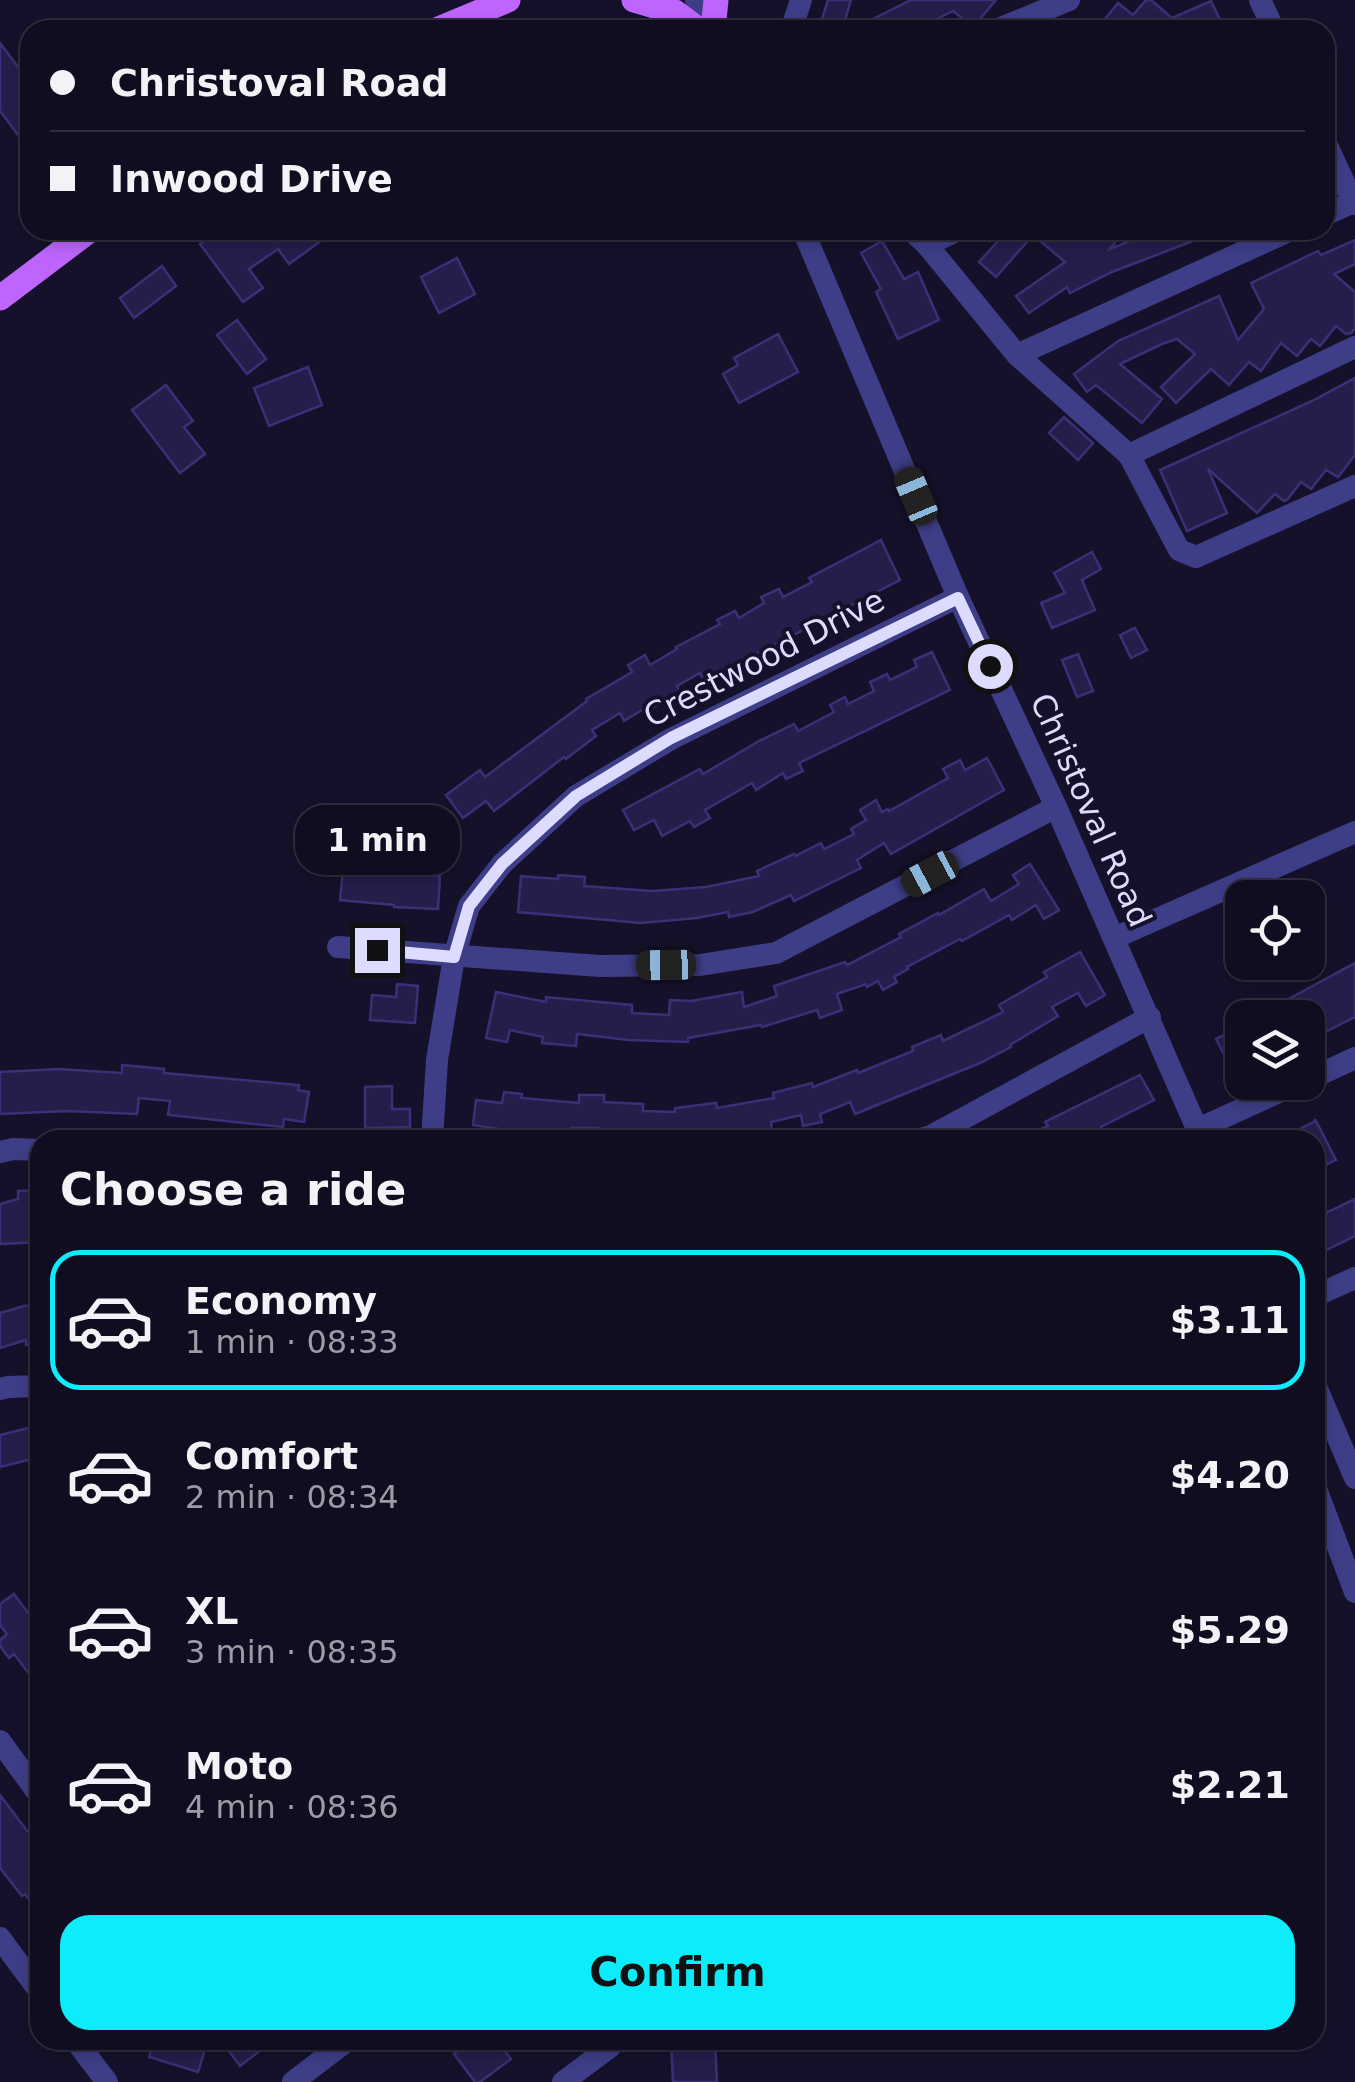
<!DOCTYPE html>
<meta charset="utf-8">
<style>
:root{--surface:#100d20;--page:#1e1b2d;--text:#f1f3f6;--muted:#9c9ca5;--line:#302d3e;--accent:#0cecfa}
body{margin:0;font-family:"DejaVu Sans",sans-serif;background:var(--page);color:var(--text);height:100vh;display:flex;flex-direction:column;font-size:38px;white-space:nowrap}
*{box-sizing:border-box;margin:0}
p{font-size:32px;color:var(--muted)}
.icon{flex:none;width:55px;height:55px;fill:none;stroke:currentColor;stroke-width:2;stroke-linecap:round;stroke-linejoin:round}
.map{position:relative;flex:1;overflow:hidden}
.drawer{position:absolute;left:30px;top:1130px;width:1295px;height:920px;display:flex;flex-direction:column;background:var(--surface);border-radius:30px;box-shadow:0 5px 15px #0003,0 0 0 2px var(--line)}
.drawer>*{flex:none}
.hud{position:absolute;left:20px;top:20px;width:1315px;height:220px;border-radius:30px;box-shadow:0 5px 15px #0003,0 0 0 2px var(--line);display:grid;align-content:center;height:220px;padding:0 30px;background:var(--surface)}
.tools{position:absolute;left:1225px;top:880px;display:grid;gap:20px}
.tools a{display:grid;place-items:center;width:100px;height:100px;border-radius:20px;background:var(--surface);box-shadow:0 5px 15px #0003,0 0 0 2px var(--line);font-size:50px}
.end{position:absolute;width:45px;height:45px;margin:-22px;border:12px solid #dedcfe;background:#111;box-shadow:0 0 0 5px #111}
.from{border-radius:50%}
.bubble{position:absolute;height:70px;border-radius:30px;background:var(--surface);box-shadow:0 5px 15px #0003,0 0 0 2px var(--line);font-size:32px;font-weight:700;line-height:70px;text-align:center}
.car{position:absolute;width:30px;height:60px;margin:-30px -15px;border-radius:12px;box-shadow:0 0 8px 2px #0007;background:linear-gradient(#222 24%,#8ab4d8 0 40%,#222 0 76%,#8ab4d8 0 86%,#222 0)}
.hud b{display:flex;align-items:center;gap:35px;height:95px;font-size:38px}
.hud b+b{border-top:2px solid var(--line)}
.hud i{width:25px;height:25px;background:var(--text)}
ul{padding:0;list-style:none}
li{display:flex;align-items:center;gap:30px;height:140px;margin:0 20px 15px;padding:0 10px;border:5px solid transparent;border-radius:30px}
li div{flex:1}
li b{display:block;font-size:38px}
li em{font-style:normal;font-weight:700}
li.active{border-color:var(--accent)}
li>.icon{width:90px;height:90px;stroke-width:1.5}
h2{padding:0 30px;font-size:45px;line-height:120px}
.action{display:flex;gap:20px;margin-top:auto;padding:20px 30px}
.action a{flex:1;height:115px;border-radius:30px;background:var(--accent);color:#111;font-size:40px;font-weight:700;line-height:115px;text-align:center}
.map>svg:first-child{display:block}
.building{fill:#251e4b;stroke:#3b3077;stroke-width:2.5}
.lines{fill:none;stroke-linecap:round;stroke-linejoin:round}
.minor{stroke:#3e3e88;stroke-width:22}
.major{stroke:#bd65fc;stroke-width:25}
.route{stroke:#dedcfe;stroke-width:12}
.labels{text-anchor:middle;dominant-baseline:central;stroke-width:8;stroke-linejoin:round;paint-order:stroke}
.street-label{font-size:32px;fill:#dedcfe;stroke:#15112a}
</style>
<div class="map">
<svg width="1355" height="2082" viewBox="0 0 1355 2082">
<rect width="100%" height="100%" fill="#15112a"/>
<g class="building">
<polygon points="828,0 851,0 842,30 820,25"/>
<polygon points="911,0 996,0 973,27 953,11 915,30 851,30"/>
<polygon points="1146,0 1151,0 1172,18 1211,1 1225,30 1096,30 1118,3 1133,15"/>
<polygon points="0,43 30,83 30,151 0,111"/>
<polygon points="219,230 336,230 289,264 278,249 249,269 263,288 243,302 200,244"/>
<polygon points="1008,230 1125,230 1110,249 1158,230 1219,231 1112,272 1070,293 1067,287 1029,313 1016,296 1065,262 1033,235 996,277 979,262"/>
<polygon points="1355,240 1355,264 1334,274 1355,292 1355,328 1351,333 1346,334 1336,326 1320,346 1311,339 1297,356 1281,343 1261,371 1249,362 1229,385 1211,369 1176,403 1161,387 1195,354 1177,339 1162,344 1120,364 1162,399 1142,423 1096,385 1087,392 1074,374 1118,341 1219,296 1238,340 1264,309 1251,283 1318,251 1321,255"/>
<polygon points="882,241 904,279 918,272 939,320 898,339 876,292 881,289 861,253"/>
<polygon points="457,258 475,294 439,313 421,277"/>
<polygon points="162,266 176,286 134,318 120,298"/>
<polygon points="237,320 266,359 247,374 217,335"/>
<polygon points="778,334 798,372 739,403 723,374 738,365 734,358"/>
<polygon points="308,367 322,405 269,426 254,388"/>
<polygon points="1355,378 1355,455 1338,477 1326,470 1311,489 1301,482 1287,500 1284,501 1275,494 1257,513 1208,469 1227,513 1187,531 1160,470 1312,401"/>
<polygon points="166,385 193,421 184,427 205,454 180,473 132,410"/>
<polygon points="1064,417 1093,443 1078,460 1049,433"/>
<polygon points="881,540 900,580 704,681 700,673 677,686 680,692 652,708 650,705 624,721 620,713 592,730 596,736 566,759 564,757 494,811 486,801 463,818 446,795 480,770 485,777 587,701 586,699 632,672 628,665 645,655 650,665 677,649 676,647 720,624 717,620 735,611 739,618 764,603 761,597 779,589 783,597 812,582 809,578"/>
<polygon points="1092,552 1101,569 1082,580 1095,610 1052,628 1041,603 1065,593 1054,573"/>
<polygon points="1135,628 1147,650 1131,658 1120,635"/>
<polygon points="932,652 950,690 799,763 803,771 786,779 783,773 756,790 752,783 705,810 710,818 694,827 690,821 662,836 654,820 634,830 623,810 700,769 703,774 759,741 794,724 798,731 834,712 830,705 845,697 848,704 874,691 870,682 887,674 890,680 917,667 914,660"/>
<polygon points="1078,654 1093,691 1077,697 1062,660"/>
<polygon points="987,758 1004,790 891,854 884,843 857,860 861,868 794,901 791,895 753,912 729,917 728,912 697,918 641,923 518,912 521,876 558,879 558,875 585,877 584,886 652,891 706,887 759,876 757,871 794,854 795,856 821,843 824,849 854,834 851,829 866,820 860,810 876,800 882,812 888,809 889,811 948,778 943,769 960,760 965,770"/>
<polygon points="1030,864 1059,910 1044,919 1036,905 1012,920 1009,915 962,941 960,939 907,967 908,969 894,977 897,982 883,990 878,981 867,987 866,984 837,994 842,1010 820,1018 817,1010 762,1027 761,1025 688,1038 688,1042 628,1040 577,1034 576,1046 542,1043 543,1037 510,1030 507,1042 486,1038 496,992 546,1002 546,997 632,1005 632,1013 669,1015 670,1000 691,1001 742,992 744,1007 777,996 774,986 845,962 847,965 901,937 899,934 938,913 939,915 984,889 991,901 1019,884 1013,875"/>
<polygon points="343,870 440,876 438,909 394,907 394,905 340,900"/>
<polygon points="1080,952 1105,995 1086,1006 1078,993 1052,1007 1058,1016 1010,1045 1011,1047 980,1063 855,1114 850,1102 820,1114 822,1122 803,1126 801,1115 771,1122 772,1132 730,1140 730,1135 678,1140 598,1140 598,1128 571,1128 570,1140 516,1138 513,1140 497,1138 499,1129 473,1125 476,1100 502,1103 504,1092 522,1094 521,1098 579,1103 579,1095 604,1095 604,1102 643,1104 643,1111 675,1112 675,1108 716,1103 717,1108 774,1098 773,1093 812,1083 813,1087 857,1070 858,1073 913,1051 912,1047 941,1035 943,1041 1003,1012 999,1005 1047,977 1044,972"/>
<polygon points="1355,963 1355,1017 1343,1023 1308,1041 1308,1018 1249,1018 1283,1002"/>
<polygon points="397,984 418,986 415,1023 370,1020 372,995 396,997"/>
<polygon points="1242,1026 1242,1067 1233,1072 1216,1039"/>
<polygon points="122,1065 164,1069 164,1073 299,1085 298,1090 309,1092 304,1122 284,1119 283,1127 168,1115 170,1101 139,1098 137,1114 67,1111 0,1114 0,1072 59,1069 122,1073"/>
<polygon points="1140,1075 1154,1100 1101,1127 1103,1131 1085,1140 1015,1140 1048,1126 1045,1122"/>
<polygon points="392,1086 392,1109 410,1109 410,1127 365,1128 365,1087"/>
<polygon points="1315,1119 1336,1160 1315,1170 1315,1140 1279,1140 1315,1121"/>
<polygon points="40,1190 40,1242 0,1244 0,1204 18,1199 18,1191"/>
<polygon points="1355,1199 1355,1236 1320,1253 1315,1243 1315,1218"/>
<polygon points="40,1305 40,1344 26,1345 26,1340 0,1348 0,1313 24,1306"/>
<polygon points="40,1425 40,1457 0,1467 0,1435"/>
<polygon points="14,1594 40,1629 40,1688 14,1654 9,1658 0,1646 0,1640 7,1634 0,1625 0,1604"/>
<polygon points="0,1795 40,1848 40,1914 25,1894 22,1896 0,1868"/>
<polygon points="154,2040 198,2040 207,2043 198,2072 149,2057"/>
<polygon points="232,2040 274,2040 240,2066 225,2046"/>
<polygon points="473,2040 496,2040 511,2059 480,2082 475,2082 454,2054"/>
<polygon points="671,2040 715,2040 717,2082 673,2082"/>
</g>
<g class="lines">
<g class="minor">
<polyline points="696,0 708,30"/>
<polyline points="1260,0 1274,30"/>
<polyline points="791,30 801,0"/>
<polyline points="996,30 1069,0"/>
<polyline points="1325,141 1353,202"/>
<polyline points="1325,215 1353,202 1355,204"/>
<polyline points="803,230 958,597 1056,807 1202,1140"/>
<polyline points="911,230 927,245 1017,355 1291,230"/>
<polyline points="927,245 958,230"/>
<polyline points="1017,355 1129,455 1355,347"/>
<polyline points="1129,455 1179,550 1196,557 1355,486"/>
<polyline points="1114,938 1355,832"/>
<polyline points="338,947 600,966 700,965 776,953 1056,807"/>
<polyline points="1308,1080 1355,1058"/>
<polyline points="1198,1129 1301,1082"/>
<polyline points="432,1140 437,1060 454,957 469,906 502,864 576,796 671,739 958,597"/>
<polyline points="917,1140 931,1136 1150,1017"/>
<polyline points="0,1152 13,1149 40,1150"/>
<polyline points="1315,1296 1355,1278"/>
<polyline points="1315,1384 1355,1478"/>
<polyline points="0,1389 8,1387 40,1386"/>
<polyline points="1315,1486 1355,1592"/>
<polyline points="0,1741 40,1796"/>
<polyline points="0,1938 40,1992"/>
<polyline points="75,2040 107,2082"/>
<polyline points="293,2082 348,2040"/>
<polyline points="563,2082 610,2047"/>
</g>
<g class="major">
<polyline points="634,0 675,12 699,30"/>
<polyline points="436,30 508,0"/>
<polyline points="713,30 716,0"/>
<polyline points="0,298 90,230"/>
</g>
</g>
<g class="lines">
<polyline class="route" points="377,950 454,957 469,906 502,864 576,796 671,738 958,598 990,666"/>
</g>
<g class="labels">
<g class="street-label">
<text transform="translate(764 658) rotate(-27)">Crestwood Drive</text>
<text transform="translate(1091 810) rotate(66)">Christoval Road</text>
</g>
</g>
</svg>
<div class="tools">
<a><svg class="icon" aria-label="locate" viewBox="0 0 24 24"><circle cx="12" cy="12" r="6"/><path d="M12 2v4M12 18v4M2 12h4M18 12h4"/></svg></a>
<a><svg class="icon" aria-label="layers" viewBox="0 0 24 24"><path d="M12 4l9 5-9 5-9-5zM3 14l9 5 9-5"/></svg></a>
</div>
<i class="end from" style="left:990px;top:666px"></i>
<i class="end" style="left:377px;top:950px"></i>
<div class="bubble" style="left:295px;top:805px;width:165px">1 min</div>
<i class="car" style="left:916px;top:496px;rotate:337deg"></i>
<i class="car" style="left:930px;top:874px;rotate:242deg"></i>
<i class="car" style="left:666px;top:965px;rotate:269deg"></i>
<div class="hud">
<b><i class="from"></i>Christoval Road</b>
<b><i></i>Inwood Drive</b>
</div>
<section class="drawer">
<h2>Choose a ride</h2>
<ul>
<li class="active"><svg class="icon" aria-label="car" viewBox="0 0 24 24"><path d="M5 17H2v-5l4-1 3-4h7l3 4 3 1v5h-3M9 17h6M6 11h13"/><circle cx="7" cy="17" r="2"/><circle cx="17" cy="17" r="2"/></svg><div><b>Economy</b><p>1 min · 08:33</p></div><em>$3.11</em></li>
<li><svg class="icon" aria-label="car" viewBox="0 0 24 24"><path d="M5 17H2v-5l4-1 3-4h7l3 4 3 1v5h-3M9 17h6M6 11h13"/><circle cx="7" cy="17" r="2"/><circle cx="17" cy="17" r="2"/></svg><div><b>Comfort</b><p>2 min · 08:34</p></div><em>$4.20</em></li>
<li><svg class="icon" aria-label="car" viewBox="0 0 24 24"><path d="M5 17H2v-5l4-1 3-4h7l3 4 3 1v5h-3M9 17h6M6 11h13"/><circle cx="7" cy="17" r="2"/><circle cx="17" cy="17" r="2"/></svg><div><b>XL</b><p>3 min · 08:35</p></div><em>$5.29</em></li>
<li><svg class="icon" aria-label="car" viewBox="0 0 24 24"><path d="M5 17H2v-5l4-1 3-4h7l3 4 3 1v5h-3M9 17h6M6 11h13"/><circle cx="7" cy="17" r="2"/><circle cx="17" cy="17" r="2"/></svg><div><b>Moto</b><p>4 min · 08:36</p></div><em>$2.21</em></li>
</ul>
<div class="action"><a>Confirm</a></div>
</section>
</div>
